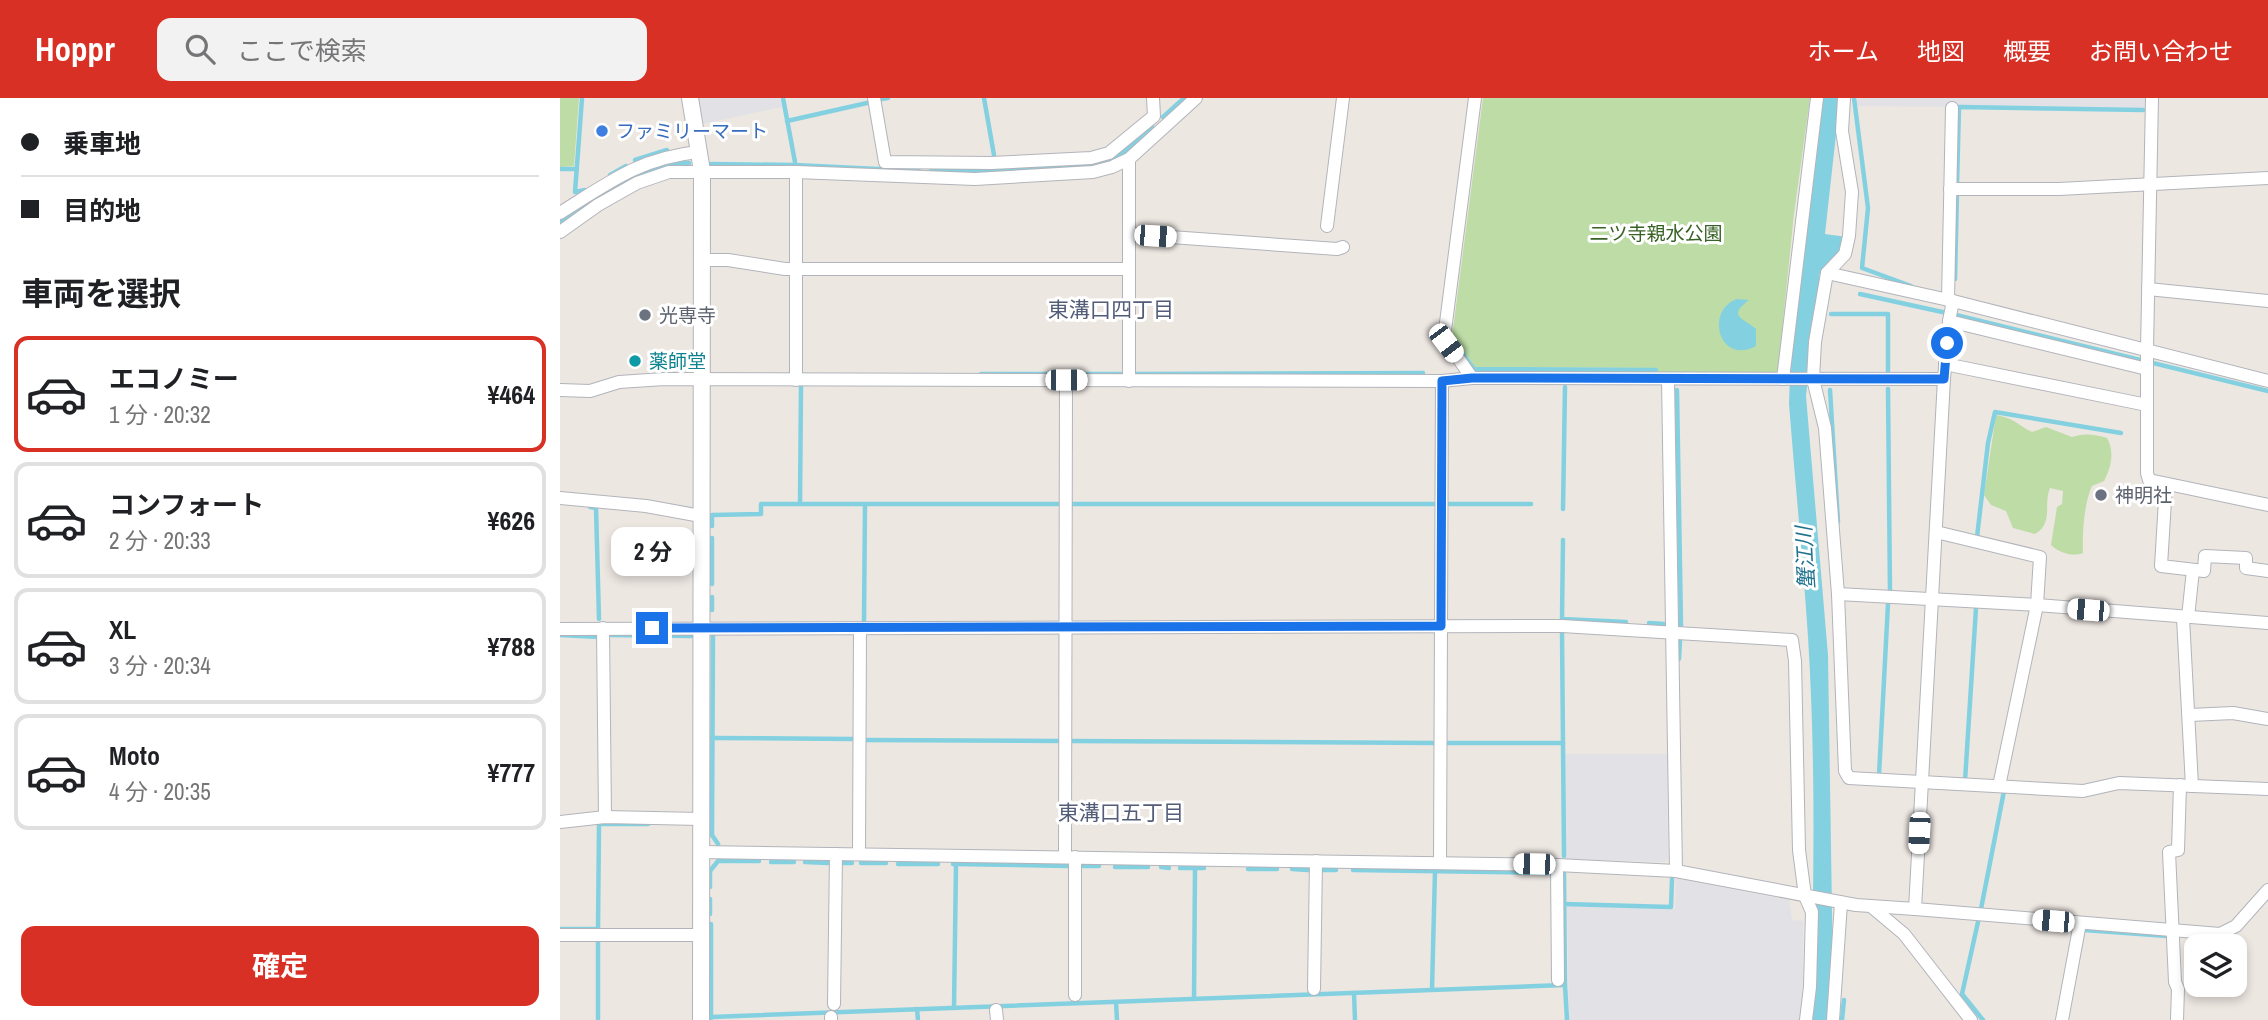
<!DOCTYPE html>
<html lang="ja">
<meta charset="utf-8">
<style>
:root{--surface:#fff;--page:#f2f2f2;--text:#202124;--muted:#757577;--line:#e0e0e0;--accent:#d93025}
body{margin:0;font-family:"Archivo Narrow","Noto Sans JP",sans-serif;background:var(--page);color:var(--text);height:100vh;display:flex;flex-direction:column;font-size:26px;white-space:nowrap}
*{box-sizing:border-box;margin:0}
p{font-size:23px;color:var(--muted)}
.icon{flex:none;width:38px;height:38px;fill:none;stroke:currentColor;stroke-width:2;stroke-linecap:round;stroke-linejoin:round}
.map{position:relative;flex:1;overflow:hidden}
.drawer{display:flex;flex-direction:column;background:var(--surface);width:560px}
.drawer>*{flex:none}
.hud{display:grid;align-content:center;height:154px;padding:0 21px;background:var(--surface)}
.buttons{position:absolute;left:1624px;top:836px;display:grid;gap:14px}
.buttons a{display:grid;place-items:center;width:63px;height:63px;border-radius:14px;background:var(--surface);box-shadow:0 4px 10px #0003;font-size:35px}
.end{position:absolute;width:32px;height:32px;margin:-16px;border:9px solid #1a73e8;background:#fff;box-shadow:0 0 0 4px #fff}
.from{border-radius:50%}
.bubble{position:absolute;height:49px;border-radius:14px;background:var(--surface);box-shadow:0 4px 10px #0003;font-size:23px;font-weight:700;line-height:49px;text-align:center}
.car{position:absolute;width:21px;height:42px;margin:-21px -10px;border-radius:9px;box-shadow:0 0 5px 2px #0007;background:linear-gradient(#fff 24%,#345 0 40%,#fff 0 76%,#345 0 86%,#fff 0)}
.hud b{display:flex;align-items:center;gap:24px;height:66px;font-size:26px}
.hud b+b{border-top:2px solid var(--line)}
.hud i{width:18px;height:18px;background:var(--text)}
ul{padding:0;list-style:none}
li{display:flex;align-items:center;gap:21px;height:116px;margin:0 14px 10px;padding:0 7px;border:4px solid var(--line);border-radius:14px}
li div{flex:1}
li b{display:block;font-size:26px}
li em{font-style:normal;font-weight:700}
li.active{border-color:var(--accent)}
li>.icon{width:63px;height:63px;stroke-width:1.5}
h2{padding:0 21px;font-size:32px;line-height:84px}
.button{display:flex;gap:14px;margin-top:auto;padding:14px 21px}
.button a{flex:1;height:80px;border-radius:14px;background:var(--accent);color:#fff;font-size:28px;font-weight:700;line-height:80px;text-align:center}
header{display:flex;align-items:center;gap:42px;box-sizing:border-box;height:98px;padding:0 35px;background:var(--accent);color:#fff}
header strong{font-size:33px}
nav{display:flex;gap:38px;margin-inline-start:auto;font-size:24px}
.search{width:490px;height:63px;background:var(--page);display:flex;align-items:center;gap:18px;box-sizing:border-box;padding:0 24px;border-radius:14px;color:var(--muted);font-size:26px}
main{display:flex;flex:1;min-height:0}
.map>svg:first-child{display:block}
.industrial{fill:#e2e1e6}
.green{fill:#bddca6}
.water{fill:#83d1e0}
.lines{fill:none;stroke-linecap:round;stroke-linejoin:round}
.stream{stroke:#83d1e0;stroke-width:4.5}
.minor-casing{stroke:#b2b4bb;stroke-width:14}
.tertiary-casing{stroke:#b2b4bb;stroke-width:18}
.minor{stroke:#fff;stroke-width:12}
.tertiary{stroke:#fff;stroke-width:16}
.route{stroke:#1a73e8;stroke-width:9}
.shop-dot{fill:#3f7fe0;stroke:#fff;stroke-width:2.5}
.worship-dot{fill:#6b7280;stroke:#fff;stroke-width:2.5}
.culture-dot{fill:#0f9aa8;stroke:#fff;stroke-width:2.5}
.labels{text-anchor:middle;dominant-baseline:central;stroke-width:6;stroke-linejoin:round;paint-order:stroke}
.shop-label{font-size:19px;fill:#366cbe;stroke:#fff;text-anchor:start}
.park-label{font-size:19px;fill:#386225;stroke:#fff}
.worship-label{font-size:19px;fill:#5b616d;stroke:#fff;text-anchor:start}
.culture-label{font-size:19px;fill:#0d838f;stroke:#fff;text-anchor:start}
.neighbourhood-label{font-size:21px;fill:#535d79;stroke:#fff}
.water-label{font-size:21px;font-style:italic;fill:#1f738f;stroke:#fff}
</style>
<header>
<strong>Hoppr</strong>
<div class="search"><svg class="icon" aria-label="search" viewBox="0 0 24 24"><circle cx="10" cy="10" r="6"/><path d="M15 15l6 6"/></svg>ここで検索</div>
<nav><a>ホーム</a><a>地図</a><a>概要</a><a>お問い合わせ</a></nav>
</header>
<main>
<section class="drawer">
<div class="hud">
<b><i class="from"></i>乗車地</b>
<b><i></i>目的地</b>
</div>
<h2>車両を選択</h2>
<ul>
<li class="active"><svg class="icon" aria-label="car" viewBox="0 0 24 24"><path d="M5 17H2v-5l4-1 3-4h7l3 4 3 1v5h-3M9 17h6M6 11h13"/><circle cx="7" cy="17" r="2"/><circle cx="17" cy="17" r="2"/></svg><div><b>エコノミー</b><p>1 分 · 20:32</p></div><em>¥464</em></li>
<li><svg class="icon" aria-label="car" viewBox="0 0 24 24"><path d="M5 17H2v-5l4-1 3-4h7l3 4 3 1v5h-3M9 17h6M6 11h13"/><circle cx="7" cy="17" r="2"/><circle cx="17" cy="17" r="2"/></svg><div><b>コンフォート</b><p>2 分 · 20:33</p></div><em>¥626</em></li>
<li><svg class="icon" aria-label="car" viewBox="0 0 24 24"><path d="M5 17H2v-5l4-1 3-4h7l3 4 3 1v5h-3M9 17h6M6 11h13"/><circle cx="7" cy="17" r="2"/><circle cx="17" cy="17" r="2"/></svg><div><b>XL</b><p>3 分 · 20:34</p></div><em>¥788</em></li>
<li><svg class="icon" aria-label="car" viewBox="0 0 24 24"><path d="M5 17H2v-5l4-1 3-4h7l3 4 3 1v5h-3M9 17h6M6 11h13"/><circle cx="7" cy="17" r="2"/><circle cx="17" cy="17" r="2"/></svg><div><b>Moto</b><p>4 分 · 20:35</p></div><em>¥777</em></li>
</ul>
<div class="button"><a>確定</a></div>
</section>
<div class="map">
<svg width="1708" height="922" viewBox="0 0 1708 922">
<rect width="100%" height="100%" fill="#ede7e2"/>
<g class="industrial">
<polygon points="138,0 220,0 222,9 143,26"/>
<polygon points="1297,0 1587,0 1587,11 1297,8"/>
<polygon points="1005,656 1107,656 1108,760 1105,764 1005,761"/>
<polygon points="1116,780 1229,802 1232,822 1243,823 1243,882 1240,922 1009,922 1007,808 1115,811"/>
</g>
<g class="green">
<polygon points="0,0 19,0 14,68 0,69"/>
<polygon points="923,0 1250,0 1234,116 1218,272 1214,276 1098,274 1098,270 915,269 892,239"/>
<path d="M1436 317C1456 321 1456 326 1472 334L1486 329 1512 339C1524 335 1534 336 1547 340 1555 353 1551 370 1544 383L1532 388C1524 405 1522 437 1523 455 1513 459 1499 455 1491 447L1497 409 1502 406 1503 393 1490 390C1483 407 1494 425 1475 436L1453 430 1446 413 1431 407 1424 397Z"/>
</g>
<g class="water">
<path d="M1262 0H1280L1265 136 1287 139 1285 151 1260 174 1246 298 1268 557 1273 877 1268 922H1250C1254 795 1256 666 1248 539 1243 462 1235 384 1229 306L1230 275Z"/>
<path d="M1177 201 1189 202C1167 218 1183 220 1196 231V248C1160 268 1144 213 1177 201Z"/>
</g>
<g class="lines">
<g class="stream">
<polyline points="22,0 15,94 25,92"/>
<polyline points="223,0 235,64"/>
<polyline points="424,0 434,57"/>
<polyline points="1294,0 1308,110 1302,170 1351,188"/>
<polyline points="321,1 328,0"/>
<polyline points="603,19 624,0"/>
<polyline points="227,23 307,5"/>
<polyline points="75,62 107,52"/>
<polyline points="151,66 235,67 359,73"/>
<polyline points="0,71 17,71"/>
<polyline points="371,73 437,72 527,68 543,65 558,59 592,29"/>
<polyline points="50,77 66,68"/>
<polyline points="1397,87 1399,9 1583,12"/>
<path d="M0 125C34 98 85 66 129 65"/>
<polyline points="1395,181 1397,95"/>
<polyline points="1300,196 1396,217 1708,293"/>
<polyline points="1271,216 1328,216 1328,274"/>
<polyline points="900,252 914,271 1096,272"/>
<polyline points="573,273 573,276 863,275"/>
<polyline points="421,276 563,276"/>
<polyline points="1328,291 1330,495"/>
<polyline points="1117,292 1121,527"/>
<polyline points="1270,292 1278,424"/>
<polyline points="240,406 241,288"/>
<polyline points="510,406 877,406"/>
<polyline points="886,406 971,406"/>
<polyline points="30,409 36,410 39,521"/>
<polyline points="1003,411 1005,289"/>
<polyline points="152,428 152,417 201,416 201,406 501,406"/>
<polyline points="1420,440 1417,439 1428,345 1435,314 1561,335"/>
<polyline points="1003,442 1002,521 1066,524"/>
<polyline points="152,486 152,440"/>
<polyline points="152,499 152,512"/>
<polyline points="304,524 305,406"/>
<polyline points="1089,525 1104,526"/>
<polyline points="1002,533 1004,758"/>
<polyline points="0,537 39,539"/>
<polyline points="51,537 132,538"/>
<polyline points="153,537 152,737 158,746"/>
<polyline points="1119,561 1120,542"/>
<polyline points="152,640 293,641"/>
<polyline points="304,642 501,643"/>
<polyline points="509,643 877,645"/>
<polyline points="884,645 1003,645"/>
<polyline points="1319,677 1328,506"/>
<polyline points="1405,683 1416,510"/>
<polyline points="211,764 234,764"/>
<polyline points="245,764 268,765"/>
<polyline points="281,765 292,765"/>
<polyline points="301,765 326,765"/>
<polyline points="338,766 378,766"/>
<polyline points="393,766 509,768"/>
<polyline points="523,768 539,768"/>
<polyline points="555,769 588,769"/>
<polyline points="601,769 609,770"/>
<polyline points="620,770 644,770"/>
<polyline points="688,771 717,771"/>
<polyline points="732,771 748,772"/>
<polyline points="762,772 776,772"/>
<polyline points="793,772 993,775"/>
<polyline points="1004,775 1005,887 1007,922"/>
<polyline points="150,789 150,773 158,763 199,763"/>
<polyline points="150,801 150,816"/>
<polyline points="1004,806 1111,809 1112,781"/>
<polyline points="1421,811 1444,693"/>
<polyline points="1418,824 1402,896 1423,922"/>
<polyline points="151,826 151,920"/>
<polyline points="0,831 38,831 39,726 88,726"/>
<polyline points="1524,832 1607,838"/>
<polyline points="872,891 875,773"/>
<polyline points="794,895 795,922"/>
<polyline points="634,901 635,770"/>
<polyline points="556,904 557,922"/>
<polyline points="394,910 396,766"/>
<polyline points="357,911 358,922"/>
<polyline points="151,919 1005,887"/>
<polyline points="38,922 38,844"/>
<polyline points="1282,922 1284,902"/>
</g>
<g class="minor-casing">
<g id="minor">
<polyline points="314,0 325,64 431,65 531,60 549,55 594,18 593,0"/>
<polyline points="1284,0 1282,33 1292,94 1289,138 1285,156 1267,175 1255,244 1253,281 1265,330 1278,496 1285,673 1289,680 1523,693 1559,685 1708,691"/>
<polyline points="1592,0 1587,251 1587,375 1589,382 1708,407"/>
<polyline points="236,74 236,282"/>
<polyline points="1390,91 1499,91 1708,80"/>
<path d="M0 115C48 85 80 60 138 54"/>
<polyline points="767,128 783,0"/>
<polyline points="0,134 38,107 77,85 109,74 236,74 415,81 533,74 552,69 569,61 636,0"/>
<polyline points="569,136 777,151 783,149"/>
<polyline points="142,162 168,162 225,171 569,171"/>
<polyline points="1267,175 1393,203 1708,283"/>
<polyline points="1588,191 1708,203"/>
<polyline points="1388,202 1392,10"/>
<polyline points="1389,223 1587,271"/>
<polyline points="1385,266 1587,307"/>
<polyline points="912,280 884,240 915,0"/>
<polyline points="1108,281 1116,773"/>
<polyline points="1223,281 1257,0"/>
<polyline points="569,283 569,61"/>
<polyline points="0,292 30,293 59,284 104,281 882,283 912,280 1384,281"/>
<polyline points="1606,386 1601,468 1644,473 1645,458 1686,460 1686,470 1708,473"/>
<polyline points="0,400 86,408 141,418"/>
<polyline points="1376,434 1480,459 1477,507 1439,688"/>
<polyline points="1278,496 1477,507 1708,525"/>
<polyline points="1628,519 1633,472"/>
<polyline points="1623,520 1632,688"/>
<polyline points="43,530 45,719"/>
<polyline points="0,531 1002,528 1232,542 1235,563 1239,752 1245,798 1252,814 1250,889 1246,922"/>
<polyline points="1630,617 1673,615 1708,621"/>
<polyline points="0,724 45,719 141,721"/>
<polyline points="141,754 997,767 1116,773 1296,807 1355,811 1660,836 1676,828 1708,792"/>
<polyline points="299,756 300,531"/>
<polyline points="505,759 506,282"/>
<polyline points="880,765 882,283"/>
<polyline points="997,767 998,882"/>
<polyline points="1313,810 1344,836 1411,922"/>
<polyline points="1355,811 1384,281 1389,223 1393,203"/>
<polyline points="0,837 141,837"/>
<polyline points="754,891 756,763"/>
<polyline points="515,897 515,759"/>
<polyline points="274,906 276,756"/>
<polyline points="436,912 437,922"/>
<polyline points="271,922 271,919"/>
<polyline points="1273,922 1281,805"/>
<polyline points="1502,922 1520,825"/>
<polyline points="1617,922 1618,891 1615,884 1609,754 1618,752 1620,687"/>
</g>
</g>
<g class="tertiary-casing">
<polyline id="tertiary" points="130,0 142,73 141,922"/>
</g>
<use href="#minor" class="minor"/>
<use href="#tertiary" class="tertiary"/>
</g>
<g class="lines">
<polyline class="route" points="92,530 881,528 882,283 912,280 1384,281 1387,245"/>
</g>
<circle class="shop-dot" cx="42" cy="33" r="7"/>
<g class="worship-dot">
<circle cx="85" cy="217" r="7"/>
<circle cx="1541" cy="397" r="7"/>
</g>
<circle class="culture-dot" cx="75" cy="263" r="7"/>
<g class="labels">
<g class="shop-label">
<text x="56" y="33">ファミリーマート</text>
</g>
<g class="park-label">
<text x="1096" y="135">二ツ寺親水公園</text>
</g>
<g class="worship-label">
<text x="99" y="217">光専寺</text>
<text x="1555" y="397">神明社</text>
</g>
<g class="culture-label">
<text x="89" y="263">薬師堂</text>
</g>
<g class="neighbourhood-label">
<text x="551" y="211">東溝口四丁目</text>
<text x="561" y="714">東溝口五丁目</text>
</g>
<g class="water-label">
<text transform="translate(1245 460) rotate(-93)">蟹江川</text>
</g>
</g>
</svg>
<div class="buttons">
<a><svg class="icon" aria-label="layers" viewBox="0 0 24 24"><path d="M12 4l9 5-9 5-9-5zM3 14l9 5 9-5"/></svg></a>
</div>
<i class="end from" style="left:1387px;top:245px"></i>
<i class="end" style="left:92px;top:530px"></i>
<div class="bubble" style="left:51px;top:429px;width:84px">2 分</div>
<i class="car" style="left:595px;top:138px;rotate:94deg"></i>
<i class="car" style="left:886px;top:245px;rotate:143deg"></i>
<i class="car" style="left:506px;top:282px;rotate:90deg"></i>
<i class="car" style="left:1528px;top:512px;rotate:275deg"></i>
<i class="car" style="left:1359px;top:735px;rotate:183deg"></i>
<i class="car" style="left:974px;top:766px;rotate:271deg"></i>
<i class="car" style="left:1493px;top:823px;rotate:275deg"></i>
</div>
</main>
